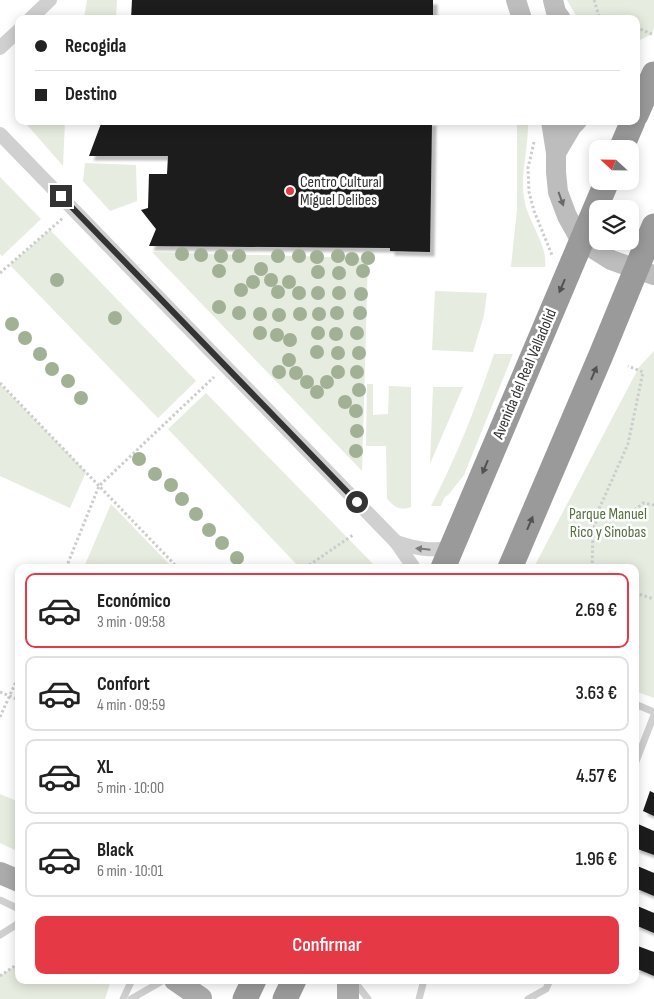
<!DOCTYPE html>
<html lang="es">
<meta charset="utf-8">
<style>
:root{--surface:#fff;--page:#f2f2f2;--text:#222;--muted:#767676;--line:#e0e0e0;--accent:#e63946}
body{margin:0;font-family:"Sofia Sans Condensed",sans-serif;background:var(--page);color:var(--text);height:100vh;display:flex;flex-direction:column;font-size:19px;white-space:nowrap}
*{box-sizing:border-box;margin:0}
p{font-size:16px;color:var(--muted)}
.icon{flex:none;width:28px;height:28px;fill:none;stroke:currentColor;stroke-width:2;stroke-linecap:round;stroke-linejoin:round}
.map{position:relative;flex:1;overflow:hidden}
.side{position:absolute;left:15px;top:564px;width:624px;height:420px;display:flex;flex-direction:column;background:var(--surface);border-radius:10px;box-shadow:0 2px 12px #0003}
.side>*{flex:none}
.banner{position:absolute;left:15px;top:15px;width:625px;height:110px;border-radius:10px;box-shadow:0 2px 12px #0003;display:grid;align-content:center;height:110px;padding:0 20px;background:var(--surface)}
.needle{width:32px;rotate:292deg}
.buttons{position:absolute;left:589px;top:140px;display:grid;gap:10px}
.buttons a{display:grid;place-items:center;width:50px;height:50px;border-radius:10px;background:var(--surface);box-shadow:0 2px 12px #0003;font-size:25px}
.end{position:absolute;width:22px;height:22px;margin:-11px;border:6px solid #333;background:#fff;box-shadow:0 0 0 2px #fff}
.from{border-radius:50%}
.banner b{display:flex;align-items:center;gap:18px;height:48px;font-size:19px}
.banner b+b{border-top:1px solid var(--line)}
.banner i{width:12px;height:12px;background:var(--text)}
ul{padding:9px 0 0;list-style:none}
li{display:flex;align-items:center;gap:15px;height:75px;margin:0 10px 8px;padding:0 10px;border:2px solid var(--line);border-radius:10px}
li div{flex:1}
li b{display:block;font-size:19px}
li em{font-style:normal;font-weight:600}
li.selected{border-color:var(--accent)}
li>.icon{width:45px;height:45px;stroke-width:1.5}
.cta{display:flex;gap:10px;margin-top:auto;padding:10px 20px}
.cta a{flex:1;height:58px;border-radius:10px;background:var(--accent);color:#fff;font-size:20px;font-weight:600;line-height:58px;text-align:center}
.map>svg:first-child{display:block}
.green{fill:#e6ecdf}
.building{fill:#1a1a1a;filter:url(#shadow)}
.lines{fill:none;stroke-linecap:round;stroke-linejoin:round}
.path{stroke:#cdcdcd;stroke-width:3;stroke-dasharray:2.5 2.5;stroke-linecap:butt}
.lane{stroke:#d0d0d0;stroke-width:7}
.street{stroke:#d0d0d0;stroke-width:14}
.secondary{stroke:#bdbdbd;stroke-width:20}
.primary{stroke:#ababab;stroke-width:22}
.highway{stroke:#9a9a9a;stroke-width:25}
.tree{fill:#a2b095}
.oneway{fill:#6a6a6a}
.oneway2{fill:#525252}
.oneway3{fill:#7a7a7a}
.route{stroke:#333;stroke-width:6}
.poi-dot{fill:#e63946;stroke:#fff;stroke-width:2}
.labels{text-anchor:middle;dominant-baseline:central;stroke-width:5;stroke-linejoin:round;paint-order:stroke}
.poi-label{font-size:16px;fill:#333;stroke:#fff;text-anchor:start}
.street-label{font-size:16px;fill:#333;stroke:#fff}
.park-label{font-size:16px;fill:#56703f;stroke:#fff}
</style>
<div class="map">
<svg width="654" height="999" viewBox="0 0 654 999">
<defs>
<filter id="shadow"><feDropShadow dx="4.5" dy="4.5" stdDeviation="1" flood-color="#0004"/></filter>
</defs>
<rect width="100%" height="100%" fill="#fff"/>
<g class="green">
<polygon points="87,0 117,0 116,19 84,18"/>
<polygon points="567,0 654,0 654,28 652,34 636,42 636,19 578,19"/>
<polygon points="25,121 65,121 63,166 28,126"/>
<path d="M517 121H528C529 146 520 174 524 198 527 222 548 243 545 267H511L517 209Z"/>
<polygon points="85,163 136,165 137,201 110,211 83,181"/>
<polygon points="0,177 41,219 2,256 0,254"/>
<polygon points="50,230 196,381 158,418 10,265"/>
<polygon points="152,252 368,258 362,471"/>
<polygon points="435,291 487,293 484,315 473,352 432,350"/>
<polygon points="654,351 654,698 635,691 635,568 534,567 639,367"/>
<path d="M494 354H513L464 475 449 494 444 498 441 506H431C457 456 476 407 494 354Z"/>
<polygon points="0,384 86,472 70,508 0,476"/>
<path d="M367 384H373V415L388 414 389 386 411 387V507C399 511 395 507 387 499L386 446H366Z"/>
<polygon points="433,387 463,387 430,464"/>
<polygon points="206,393 376,567 299,567 168,429"/>
<polygon points="111,504 172,567 84,567"/>
<polygon points="0,794 19,802 19,852 0,843"/>
<polygon points="19,963 19,980 111,980 105,999 0,999 0,976"/>
</g>
<g class="building">
<polygon points="132,0 433,0 433,19 131,19"/>
<polygon points="102,121 432,121 430,252 390,251 390,248 149,246 156,229 141,210 148,208 149,174 167,174 168,156 89,156"/>
<polygon points="650,791 654,793 654,816 643,811"/>
<polygon points="638,824 654,831 654,855 635,848 635,832"/>
<polygon points="635,865 654,873 654,896 635,888"/>
<polygon points="635,905 654,913 654,933 635,925"/>
<polygon points="635,945 654,952 654,976 635,968"/>
</g>
<g class="lines">
<g class="path">
<polyline points="594,0 599,16"/>
<polyline points="599,16 609,19"/>
<polyline points="636,27 654,35"/>
<polyline points="534,142 528,168 529,192 534,211 552,255"/>
<polyline points="0,273 63,218"/>
<polyline points="0,383 178,568"/>
<path d="M597 515C621 520 624 520 643 503L654 505"/>
<polyline points="66,568 99,486 214,377"/>
<polyline points="305,568 353,535"/>
<polyline points="592,568 593,533 599,509 628,444 643,372 628,366"/>
<polyline points="635,593 654,599"/>
<polyline points="0,692 19,700"/>
<polyline points="0,717 19,675"/>
<polyline points="0,976 19,963"/>
</g>
<g class="lane">
<polyline points="635,704 654,712"/>
<polyline points="635,764 654,715"/>
<polyline points="0,900 19,909"/>
<polyline points="0,935 19,923"/>
<polyline points="354,981 368,999"/>
<polyline points="123,999 132,980"/>
<polyline points="131,999 164,980"/>
<polyline points="419,999 424,980"/>
<polyline points="528,999 546,989 550,980"/>
</g>
<g class="street">
<polyline points="30,19 50,0"/>
<polyline points="0,48 19,30"/>
<polyline points="0,134 396,542 414,568"/>
<path d="M396 542C417 549 430 551 451 548"/>
</g>
<g class="secondary">
<polyline points="516,0 522,19"/>
<polyline points="553,0 556,12 561,19"/>
<polyline points="551,121 556,153 556,172 558,192 567,216 581,241 611,260 654,275"/>
<polyline points="556,153 572,126 577,121"/>
</g>
<g class="primary">
<polyline points="0,873 19,881"/>
<polyline points="175,980 201,998"/>
<polyline points="348,980 348,999"/>
</g>
<g class="highway">
<polyline points="636,115 654,74"/>
<polyline points="621,149 633,121"/>
<polyline points="443,568 607,181"/>
<polyline points="510,568 601,355 654,226"/>
<polyline points="245,999 254,980"/>
<polyline points="285,999 294,980"/>
</g>
</g>
<g class="tree">
<circle cx="182" cy="254" r="7"/>
<circle cx="201" cy="255" r="7"/>
<circle cx="221" cy="256" r="7"/>
<circle cx="239" cy="256" r="7"/>
<circle cx="278" cy="256" r="7"/>
<circle cx="299" cy="256" r="7"/>
<circle cx="338" cy="256" r="7"/>
<circle cx="317" cy="257" r="7"/>
<circle cx="368" cy="258" r="7"/>
<circle cx="352" cy="259" r="7"/>
<circle cx="261" cy="269" r="7"/>
<circle cx="219" cy="271" r="7"/>
<circle cx="363" cy="271" r="7"/>
<circle cx="318" cy="272" r="7"/>
<circle cx="339" cy="273" r="7"/>
<circle cx="57" cy="280" r="7"/>
<circle cx="271" cy="280" r="7"/>
<circle cx="253" cy="282" r="7"/>
<circle cx="289" cy="282" r="7"/>
<circle cx="241" cy="290" r="7"/>
<circle cx="278" cy="292" r="7"/>
<circle cx="299" cy="293" r="7"/>
<circle cx="318" cy="293" r="7"/>
<circle cx="339" cy="293" r="7"/>
<circle cx="361" cy="294" r="7"/>
<circle cx="219" cy="307" r="7"/>
<circle cx="239" cy="313" r="7"/>
<circle cx="337" cy="313" r="7"/>
<circle cx="360" cy="313" r="7"/>
<circle cx="260" cy="314" r="7"/>
<circle cx="300" cy="314" r="7"/>
<circle cx="319" cy="314" r="7"/>
<circle cx="279" cy="315" r="7"/>
<circle cx="115" cy="318" r="7"/>
<circle cx="12" cy="324" r="7"/>
<circle cx="260" cy="333" r="7"/>
<circle cx="318" cy="333" r="7"/>
<circle cx="357" cy="333" r="7"/>
<circle cx="336" cy="334" r="7"/>
<circle cx="277" cy="335" r="7"/>
<circle cx="25" cy="338" r="7"/>
<circle cx="290" cy="340" r="7"/>
<circle cx="317" cy="352" r="7"/>
<circle cx="338" cy="353" r="7"/>
<circle cx="359" cy="353" r="7"/>
<circle cx="40" cy="354" r="7"/>
<circle cx="289" cy="360" r="7"/>
<circle cx="52" cy="369" r="7"/>
<circle cx="279" cy="372" r="7"/>
<circle cx="338" cy="372" r="7"/>
<circle cx="357" cy="372" r="7"/>
<circle cx="296" cy="373" r="7"/>
<circle cx="68" cy="381" r="7"/>
<circle cx="307" cy="382" r="7"/>
<circle cx="327" cy="382" r="7"/>
<circle cx="359" cy="390" r="7"/>
<circle cx="317" cy="392" r="7"/>
<circle cx="81" cy="398" r="7"/>
<circle cx="345" cy="402" r="7"/>
<circle cx="356" cy="411" r="7"/>
<circle cx="357" cy="431" r="7"/>
<circle cx="356" cy="451" r="7"/>
<circle cx="139" cy="459" r="7"/>
<circle cx="155" cy="474" r="7"/>
<circle cx="171" cy="485" r="7"/>
<circle cx="182" cy="499" r="7"/>
<circle cx="196" cy="514" r="7"/>
<circle cx="209" cy="530" r="7"/>
<circle cx="222" cy="543" r="7"/>
<circle cx="237" cy="558" r="7"/>
</g>
<defs><path id="oneway-solid" d="M-6-.8H1V-3.2L6.5 0L1 3.2V.8H-6Z" transform="scale(1.25)"/></defs>
<use class="oneway" href="#oneway-solid" transform="translate(561 199) rotate(70)"/>
<g class="oneway2">
<use href="#oneway-solid" transform="translate(562 286) rotate(113)"/>
<use href="#oneway-solid" transform="translate(594 373) rotate(-67)"/>
<use href="#oneway-solid" transform="translate(485 467) rotate(113)"/>
<use href="#oneway-solid" transform="translate(530 523) rotate(-67)"/>
</g>
<use class="oneway3" href="#oneway-solid" transform="translate(423 549) rotate(-174)"/>
<g class="lines">
<polyline class="route" points="61,196 357,502"/>
</g>
<circle class="poi-dot" cx="290" cy="191" r="5"/>
<g class="labels">
<g class="poi-label">
<text x="300" y="182">Centro Cultural<tspan x="300" dy="18">Miguel Delibes</tspan></text>
</g>
<g class="street-label">
<text transform="translate(525 374) rotate(-67)">Avenida del Real Valladolid</text>
</g>
<g class="park-label">
<text x="608" y="514">Parque Manuel<tspan x="608" dy="18">Rico y Sinobas</tspan></text>
</g>
</g>
</svg>
<div class="buttons">
<a><svg class="needle" viewBox="-14 -14 28 28"><path d="M0-13l5 13h-10z" fill="#e53935"/><path d="M0 13l5-13h-10z" fill="#767676"/></svg></a>
<a><svg class="icon" aria-label="layers" viewBox="0 0 24 24"><path d="M12 4l9 5-9 5-9-5zM3 14l9 5 9-5"/></svg></a>
</div>
<i class="end from" style="left:357px;top:502px"></i>
<i class="end" style="left:61px;top:196px"></i>
<div class="banner">
<b><i class="from"></i>Recogida</b>
<b><i></i>Destino</b>
</div>
<section class="side">
<ul>
<li class="selected"><svg class="icon" aria-label="car" viewBox="0 0 24 24"><path d="M5 17H2v-5l4-1 3-4h7l3 4 3 1v5h-3M9 17h6M6 11h13"/><circle cx="7" cy="17" r="2"/><circle cx="17" cy="17" r="2"/></svg><div><b>Económico</b><p>3 min · 09:58</p></div><em>2.69 €</em></li>
<li><svg class="icon" aria-label="car" viewBox="0 0 24 24"><path d="M5 17H2v-5l4-1 3-4h7l3 4 3 1v5h-3M9 17h6M6 11h13"/><circle cx="7" cy="17" r="2"/><circle cx="17" cy="17" r="2"/></svg><div><b>Confort</b><p>4 min · 09:59</p></div><em>3.63 €</em></li>
<li><svg class="icon" aria-label="car" viewBox="0 0 24 24"><path d="M5 17H2v-5l4-1 3-4h7l3 4 3 1v5h-3M9 17h6M6 11h13"/><circle cx="7" cy="17" r="2"/><circle cx="17" cy="17" r="2"/></svg><div><b>XL</b><p>5 min · 10:00</p></div><em>4.57 €</em></li>
<li><svg class="icon" aria-label="car" viewBox="0 0 24 24"><path d="M5 17H2v-5l4-1 3-4h7l3 4 3 1v5h-3M9 17h6M6 11h13"/><circle cx="7" cy="17" r="2"/><circle cx="17" cy="17" r="2"/></svg><div><b>Black</b><p>6 min · 10:01</p></div><em>1.96 €</em></li>
</ul>
<div class="cta"><a>Confirmar</a></div>
</section>
</div>
